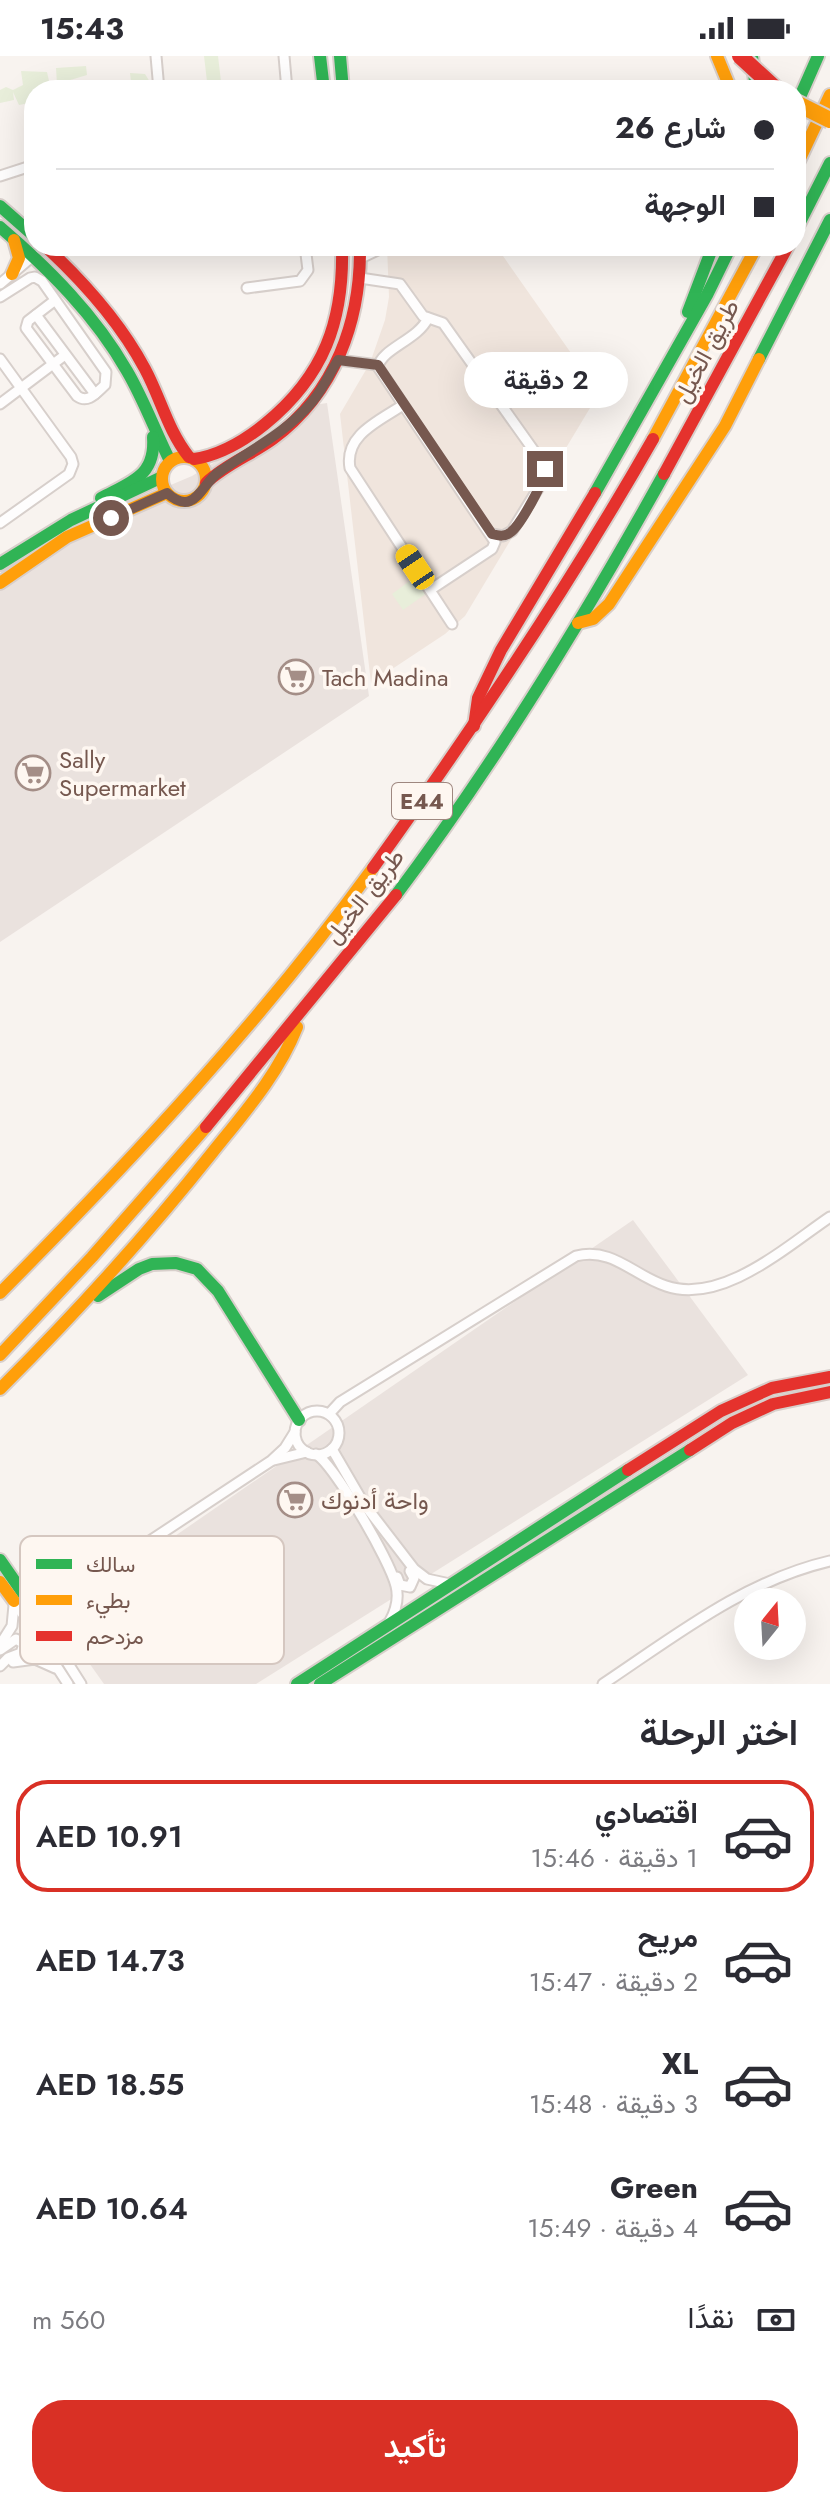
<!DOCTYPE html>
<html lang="ar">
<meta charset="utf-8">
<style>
:root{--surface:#fff;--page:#f2f2f3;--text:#2b2b33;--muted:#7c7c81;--line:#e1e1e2;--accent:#d93025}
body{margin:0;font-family:Jost,Vazirmatn,sans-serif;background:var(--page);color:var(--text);direction:rtl;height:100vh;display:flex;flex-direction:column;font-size:30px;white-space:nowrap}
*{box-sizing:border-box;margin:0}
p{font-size:26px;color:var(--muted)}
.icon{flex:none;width:44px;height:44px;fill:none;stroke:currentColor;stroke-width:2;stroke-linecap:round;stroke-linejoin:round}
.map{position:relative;height:1628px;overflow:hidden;direction:ltr}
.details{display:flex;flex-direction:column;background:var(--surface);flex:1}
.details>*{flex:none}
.banner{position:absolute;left:24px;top:24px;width:782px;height:176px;border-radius:32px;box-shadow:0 8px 32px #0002;direction:rtl;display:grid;align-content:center;height:176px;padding:0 32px;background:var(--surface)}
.needle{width:52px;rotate:18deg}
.fabs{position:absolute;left:734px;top:1532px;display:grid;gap:16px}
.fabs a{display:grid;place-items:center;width:72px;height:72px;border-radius:50%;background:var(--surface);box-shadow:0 8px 32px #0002;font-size:40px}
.end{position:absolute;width:36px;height:36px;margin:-18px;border:10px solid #76584f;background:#fff;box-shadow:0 0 0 4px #fff}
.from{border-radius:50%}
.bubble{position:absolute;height:56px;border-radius:28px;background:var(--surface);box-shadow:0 8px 32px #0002;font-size:26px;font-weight:600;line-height:56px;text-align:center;direction:rtl}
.car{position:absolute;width:24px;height:48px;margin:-24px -12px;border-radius:10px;box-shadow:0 0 6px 2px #0007;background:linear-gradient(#f5c518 24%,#345 0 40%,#f5c518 0 76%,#345 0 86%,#f5c518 0)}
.banner b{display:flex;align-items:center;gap:28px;height:76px;font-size:30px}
.banner b+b{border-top:2px solid var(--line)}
.banner i{width:20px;height:20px;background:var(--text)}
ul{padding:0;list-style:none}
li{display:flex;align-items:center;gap:24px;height:112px;margin:0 16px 12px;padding:0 16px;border:4px solid transparent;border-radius:32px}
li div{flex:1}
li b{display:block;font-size:30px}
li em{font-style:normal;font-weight:600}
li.on{border-color:var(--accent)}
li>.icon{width:72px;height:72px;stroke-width:1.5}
h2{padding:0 32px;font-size:36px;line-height:96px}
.pay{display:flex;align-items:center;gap:20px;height:88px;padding:0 32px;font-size:30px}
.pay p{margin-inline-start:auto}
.button{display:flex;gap:16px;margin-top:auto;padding:16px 32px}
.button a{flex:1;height:92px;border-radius:32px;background:var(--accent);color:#fff;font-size:32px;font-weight:600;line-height:92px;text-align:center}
.status{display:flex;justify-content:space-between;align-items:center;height:56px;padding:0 40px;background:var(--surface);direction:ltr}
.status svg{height:22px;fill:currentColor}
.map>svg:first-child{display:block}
.residential{fill:#f0e5dd}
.industrial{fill:#eae2de}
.green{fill:#e8eeda}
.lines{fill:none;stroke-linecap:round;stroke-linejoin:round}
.street-casing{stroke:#d7cfcb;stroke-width:13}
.fast-casing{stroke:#d8cfcb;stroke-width:16}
.slow-casing{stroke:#d8cfcb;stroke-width:16}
.jam-casing{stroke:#d8cfcb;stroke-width:16}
.street{stroke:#fefdfd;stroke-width:9}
.fast{stroke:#30b455;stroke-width:12}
.slow{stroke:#ff9f0a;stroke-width:12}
.jam{stroke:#e5322d;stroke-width:12}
.slow-bridge-casing{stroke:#d9d0cc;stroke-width:20;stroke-linecap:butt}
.jam-bridge-casing{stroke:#d9d0cc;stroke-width:20;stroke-linecap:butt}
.slow-bridge{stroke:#ff9f0a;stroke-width:16}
.jam-bridge{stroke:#e5322d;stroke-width:16}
.route{stroke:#76584f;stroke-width:10}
.labels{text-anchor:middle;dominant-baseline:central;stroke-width:7;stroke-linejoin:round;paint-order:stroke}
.shield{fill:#fef7f1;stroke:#9f8880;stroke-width:2}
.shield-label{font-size:22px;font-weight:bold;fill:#76584f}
.street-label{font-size:24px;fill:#76584f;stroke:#fef7f1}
.poi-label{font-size:24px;fill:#76584f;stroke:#fef7f1;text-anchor:start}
.key{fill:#fef7f1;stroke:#d5c7c0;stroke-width:2}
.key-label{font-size:22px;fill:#76584f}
</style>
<div class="status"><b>15:43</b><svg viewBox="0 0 49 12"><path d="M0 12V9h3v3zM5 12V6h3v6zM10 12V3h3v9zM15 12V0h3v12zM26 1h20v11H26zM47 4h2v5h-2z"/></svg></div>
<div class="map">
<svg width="830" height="1628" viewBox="0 0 830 1628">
<rect width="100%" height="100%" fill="#f8f3ef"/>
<polygon class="residential" points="387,190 496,190 599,337 465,560 445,578 371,627 340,358 370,307 385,264 389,241"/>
<g class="industrial">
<polygon points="327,347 369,640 0,886 0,517 55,478 192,420 307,350"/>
<polygon points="633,1164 748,1319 256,1628 104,1628 65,1573 72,1551"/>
</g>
<g class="green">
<polygon points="204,0 218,0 222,34 208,34"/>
<polygon points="86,10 87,19 57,28 56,12"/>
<polygon points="21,15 47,16 51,34 34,34 34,46 19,49 13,36 14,44 0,47 0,34 6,31 13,34 23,29"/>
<polygon points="130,17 145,18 155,34 132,34"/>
<polygon points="415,521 427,537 403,554 392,538"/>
</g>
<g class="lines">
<g class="street-casing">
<g id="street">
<polyline points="156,0 159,34"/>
<polyline points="284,0 287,34"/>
<polyline points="0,120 34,109"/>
<polyline points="361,202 386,190"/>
<polyline points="360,222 400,228 423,260 443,267 544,409 544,423 512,475 503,480 492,478"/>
<polyline points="0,228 34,199"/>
<polyline points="247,232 300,225 308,214 305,190"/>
<path d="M0 241 30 222 35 221 42 225 106 316 105 329C96 337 88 348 77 340L26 272 28 265 54 245"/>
<polyline points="36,259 95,338"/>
<path d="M428 262C418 284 382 292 378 311L495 486 492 493 430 534"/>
<polyline points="0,303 71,401 73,408 69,418 0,467"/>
<polyline points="338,304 378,309"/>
<polyline points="0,348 65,299"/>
<path d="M403 349C379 365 344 379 350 412L452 568"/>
<circle cx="317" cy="1377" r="22"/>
<path d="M329 1358 340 1346 576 1200C613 1191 634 1220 666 1230 722 1249 787 1190 830 1161"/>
<polyline points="332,1393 364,1448 414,1513 427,1523 450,1528"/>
<path d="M316 1398C335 1410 390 1505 396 1530 399 1542 396 1554 390 1565"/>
<polyline points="274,1404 307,1396"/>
<polyline points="397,1521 400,1529 410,1531 414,1522 410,1515"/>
<polyline points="25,1540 81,1628"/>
<polyline points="26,1540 45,1545 62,1542"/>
<polyline points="14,1545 68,1628"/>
<polyline points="49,1577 53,1557 65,1541 271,1405 285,1392 295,1376"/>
<polyline points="0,1589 12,1570 14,1549"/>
<polyline points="0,1594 16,1583 24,1588 21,1597 8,1602 0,1610"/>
<polyline points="13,1606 35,1603 55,1612"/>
<path d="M603 1628C675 1580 744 1525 830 1505"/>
</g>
</g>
<g class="fast-casing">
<g id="fast">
<polyline points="320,0 324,34"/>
<polyline points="340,0 343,34"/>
<polyline points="752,0 756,34"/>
<polyline points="796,50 818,0"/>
<polyline points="0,150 34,180"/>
<path d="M0 171C49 213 95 259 127 315 144 344 155 375 170 405"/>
<polyline points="796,174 830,107"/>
<polyline points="688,256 713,190"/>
<polyline points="759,303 830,164"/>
<polyline points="595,437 707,239 731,190"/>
<path d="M101 442C131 426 156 420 153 381"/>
<polyline points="0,508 71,464 162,421"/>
<path d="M396 839C496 706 583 564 664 418"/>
<polyline points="98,1240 139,1213 152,1208 176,1207 197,1213 218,1235 299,1364"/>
<polyline points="0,1504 25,1540"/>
<polyline points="297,1628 628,1414"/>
<polyline points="320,1628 690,1394"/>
</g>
</g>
<g class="slow-casing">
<g id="slow">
<polyline points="717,0 731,34"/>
<polyline points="796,111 830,39"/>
<polyline points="12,218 19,202 14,184"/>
<polyline points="653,383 757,190"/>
<circle cx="184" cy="423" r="22"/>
<polyline points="0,527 67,481 167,437"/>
<polyline points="578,567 593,563 609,548 725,370 759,303"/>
<path d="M0 1237C133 1103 262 964 373 812"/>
<polyline points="0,1299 92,1201 206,1071"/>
<path d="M0 1333C75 1258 146 1180 212 1097 244 1057 278 1019 297 971"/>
<polyline points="0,1526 14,1545"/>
</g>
</g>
<g class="jam-casing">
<g id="jam">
<path d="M45 190C84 226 120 266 145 313 161 343 168 375 189 401"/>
<path d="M194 403C221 399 244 385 265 368 324 320 344 265 342 190"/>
<polyline points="664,418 788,190"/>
<path d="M206 427C226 408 251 399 273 383 335 337 361 265 360 190"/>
<polyline points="474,670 478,642 501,594 595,437"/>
<path d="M373 812C473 673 568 532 653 383"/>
<polyline points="206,1071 396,839"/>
<polyline points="690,1394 732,1367 773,1348 830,1336"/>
<polyline points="628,1414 721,1355 772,1332 830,1321"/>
</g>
</g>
<use href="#street" class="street"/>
<use href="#fast" class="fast"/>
<use href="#slow" class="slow"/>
<use href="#jam" class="jam"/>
<g class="slow-bridge-casing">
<polyline id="slow-bridge" points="796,47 830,64"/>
</g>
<g class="jam-bridge-casing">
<polyline id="jam-bridge" points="740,0 777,34"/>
</g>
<use href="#slow-bridge" class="slow-bridge"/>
<use href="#jam-bridge" class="jam-bridge"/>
</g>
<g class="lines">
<path class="route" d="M111 462 167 437C195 462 201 428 219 416 252 393 286 377 312 346 323 333 330 317 338 304L378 309 492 478C499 480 505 481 511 476 521 468 545 425 545 413"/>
</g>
<defs>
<g id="supermarket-ring" transform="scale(1.8)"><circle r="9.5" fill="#fef7f1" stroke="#a48e87" stroke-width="1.5"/><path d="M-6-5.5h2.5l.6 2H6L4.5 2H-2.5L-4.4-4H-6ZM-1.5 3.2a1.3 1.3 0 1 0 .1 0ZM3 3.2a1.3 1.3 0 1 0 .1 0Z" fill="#a48e87"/></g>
</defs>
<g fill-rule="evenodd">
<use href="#supermarket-ring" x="296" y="621"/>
<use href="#supermarket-ring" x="33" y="717"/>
<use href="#supermarket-ring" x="295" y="1444"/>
</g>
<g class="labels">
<rect class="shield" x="392" y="727" width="60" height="36" rx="6"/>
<g class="shield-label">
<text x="422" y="745">E44</text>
</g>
<g class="street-label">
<text transform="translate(706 295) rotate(-62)">طريق الخيل</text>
<text transform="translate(364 840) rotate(-52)">طريق الخيل</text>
</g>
<g class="poi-label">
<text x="322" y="621">Tach Madina</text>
<text x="59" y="703">Sally<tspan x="59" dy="28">Supermarket</tspan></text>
<text x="321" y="1444">واحة أدنوك</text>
</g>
</g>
<rect x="20" y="1480" width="264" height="128" rx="12" class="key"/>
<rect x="36" y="1503" width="36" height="10" fill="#30b455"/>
<rect x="36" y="1539" width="36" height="10" fill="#ff9f0a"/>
<rect x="36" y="1575" width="36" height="10" fill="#e5322d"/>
<g class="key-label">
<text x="86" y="1516">سالك</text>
<text x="86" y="1552">بطيء</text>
<text x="86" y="1588">مزدحم</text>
</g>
</svg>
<div class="fabs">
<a><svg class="needle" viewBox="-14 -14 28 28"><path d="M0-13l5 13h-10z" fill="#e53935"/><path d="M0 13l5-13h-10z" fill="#7c7c81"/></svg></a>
</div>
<i class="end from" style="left:111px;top:462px"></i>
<i class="end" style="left:545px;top:413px"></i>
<div class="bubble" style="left:464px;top:296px;width:164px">2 دقيقة</div>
<i class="car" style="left:415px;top:511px;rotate:326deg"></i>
<div class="banner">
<b><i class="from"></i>شارع 26</b>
<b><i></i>الوجهة</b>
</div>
</div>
<section class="details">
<h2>اختر الرحلة</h2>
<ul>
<li class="on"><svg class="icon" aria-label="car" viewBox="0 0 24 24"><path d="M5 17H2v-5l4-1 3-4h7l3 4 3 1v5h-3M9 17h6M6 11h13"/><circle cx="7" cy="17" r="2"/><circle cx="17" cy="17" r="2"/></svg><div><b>اقتصادي</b><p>1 دقيقة · 15:46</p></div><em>AED 10.91</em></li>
<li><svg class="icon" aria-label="car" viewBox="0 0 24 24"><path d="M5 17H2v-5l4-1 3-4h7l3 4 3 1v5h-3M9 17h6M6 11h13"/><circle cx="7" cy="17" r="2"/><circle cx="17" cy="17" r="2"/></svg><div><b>مريح</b><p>2 دقيقة · 15:47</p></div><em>AED 14.73</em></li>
<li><svg class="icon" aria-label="car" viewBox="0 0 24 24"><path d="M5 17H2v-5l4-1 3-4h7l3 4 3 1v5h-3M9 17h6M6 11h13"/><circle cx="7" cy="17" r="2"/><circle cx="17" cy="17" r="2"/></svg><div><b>XL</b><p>3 دقيقة · 15:48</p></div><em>AED 18.55</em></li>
<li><svg class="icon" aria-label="car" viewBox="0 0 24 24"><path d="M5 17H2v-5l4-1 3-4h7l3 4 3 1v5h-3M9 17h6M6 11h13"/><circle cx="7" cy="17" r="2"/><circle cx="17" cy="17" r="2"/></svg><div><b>Green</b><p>4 دقيقة · 15:49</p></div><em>AED 10.64</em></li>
</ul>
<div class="pay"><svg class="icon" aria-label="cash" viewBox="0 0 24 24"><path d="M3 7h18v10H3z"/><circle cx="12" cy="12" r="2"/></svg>نقدًا<p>560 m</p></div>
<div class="button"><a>تأكيد</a></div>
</section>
